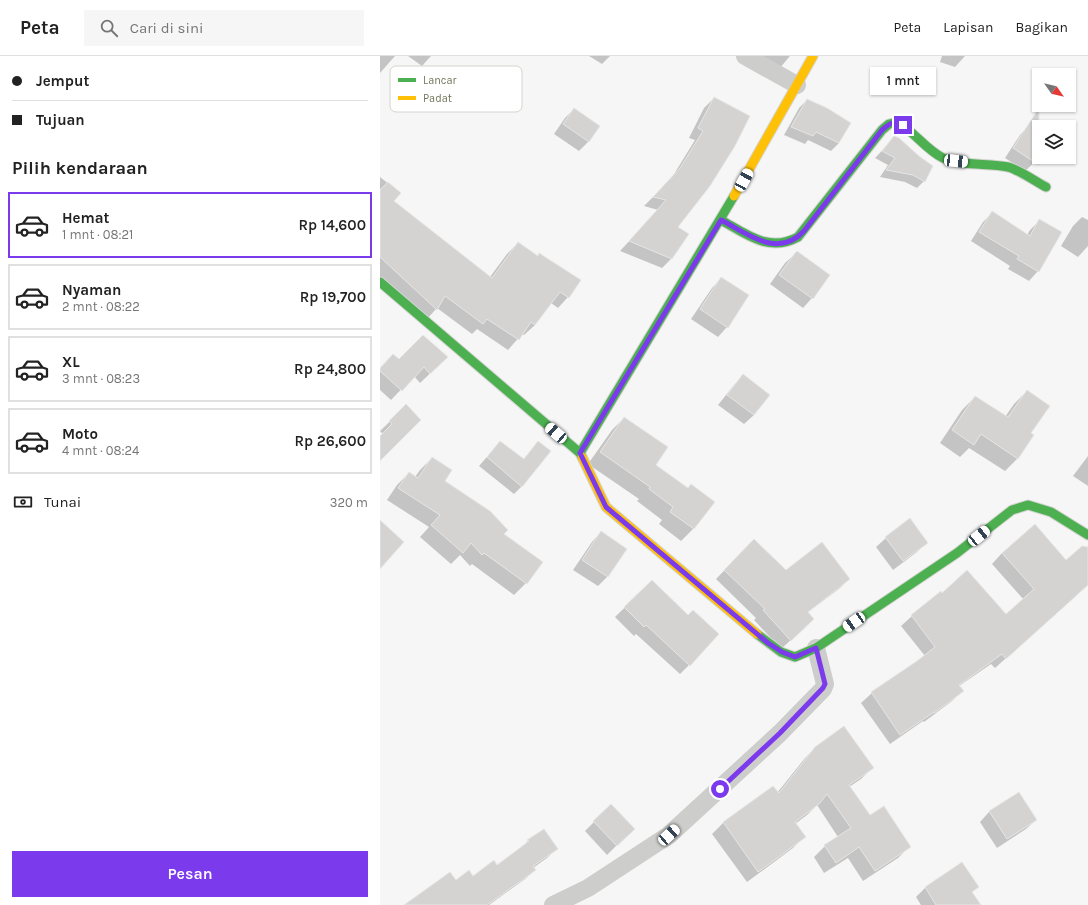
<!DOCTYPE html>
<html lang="id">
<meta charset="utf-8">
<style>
:root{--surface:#fff;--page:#f6f6f6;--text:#222;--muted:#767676;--line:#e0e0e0;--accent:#7c3aed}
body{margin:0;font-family:Karla,sans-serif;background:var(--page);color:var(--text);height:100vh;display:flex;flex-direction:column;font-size:15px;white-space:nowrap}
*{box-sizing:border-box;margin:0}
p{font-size:13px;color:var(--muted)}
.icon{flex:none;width:22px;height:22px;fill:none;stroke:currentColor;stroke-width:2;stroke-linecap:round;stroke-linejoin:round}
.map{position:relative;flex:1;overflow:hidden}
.side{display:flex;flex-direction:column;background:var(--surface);width:380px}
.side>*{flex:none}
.guide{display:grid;align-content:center;height:88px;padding:0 12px;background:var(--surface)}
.needle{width:26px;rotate:124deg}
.fabs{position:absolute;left:652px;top:12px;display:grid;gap:8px}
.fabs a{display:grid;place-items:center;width:44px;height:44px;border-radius:0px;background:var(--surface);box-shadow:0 1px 3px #0004;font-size:20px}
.end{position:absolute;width:18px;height:18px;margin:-9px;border:5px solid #7c3aed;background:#fff;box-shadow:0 0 0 2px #fff}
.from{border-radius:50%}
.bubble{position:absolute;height:28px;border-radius:0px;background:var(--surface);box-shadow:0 1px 3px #0004;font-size:13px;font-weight:600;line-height:28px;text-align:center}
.car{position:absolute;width:12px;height:24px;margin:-12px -6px;border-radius:5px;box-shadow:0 0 3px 1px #0007;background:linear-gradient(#fff 24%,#345 0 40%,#fff 0 76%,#345 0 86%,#fff 0)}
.guide b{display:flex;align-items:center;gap:14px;height:38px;font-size:15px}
.guide b+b{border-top:1px solid var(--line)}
.guide i{width:10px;height:10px;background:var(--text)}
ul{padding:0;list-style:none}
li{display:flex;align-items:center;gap:12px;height:66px;margin:0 8px 6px;padding:0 4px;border:2px solid var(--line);border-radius:0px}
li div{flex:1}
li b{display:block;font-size:15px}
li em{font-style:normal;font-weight:600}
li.on{border-color:var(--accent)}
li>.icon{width:36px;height:36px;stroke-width:1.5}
h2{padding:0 12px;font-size:18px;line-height:48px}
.pay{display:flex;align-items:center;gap:10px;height:44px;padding:0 12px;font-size:15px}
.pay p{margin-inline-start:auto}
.cta{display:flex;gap:8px;margin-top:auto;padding:8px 12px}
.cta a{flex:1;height:46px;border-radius:0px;background:var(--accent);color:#fff;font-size:16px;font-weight:600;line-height:46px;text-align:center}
header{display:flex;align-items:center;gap:24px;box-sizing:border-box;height:56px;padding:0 20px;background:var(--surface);border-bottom:1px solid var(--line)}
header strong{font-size:19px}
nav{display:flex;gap:22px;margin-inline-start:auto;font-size:14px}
.search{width:280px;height:36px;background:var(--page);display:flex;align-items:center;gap:10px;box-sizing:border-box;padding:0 14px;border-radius:0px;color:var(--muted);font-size:15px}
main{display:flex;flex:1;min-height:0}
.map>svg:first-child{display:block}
.shadow{fill:#0003}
.building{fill:#d4d3d1;stroke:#e6e6e6}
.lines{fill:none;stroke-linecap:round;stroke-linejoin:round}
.fast-casing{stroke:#d4d4d2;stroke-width:11}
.slow-casing{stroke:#d4d4d2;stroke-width:11}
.street{stroke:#cdcdcb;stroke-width:18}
.fast{stroke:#4caf50;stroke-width:9}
.slow{stroke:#ffc107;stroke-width:9}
.route{stroke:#7c3aed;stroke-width:5}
.key{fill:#fff;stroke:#d4d5cd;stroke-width:1}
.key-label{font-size:11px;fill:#717459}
</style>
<header>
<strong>Peta</strong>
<div class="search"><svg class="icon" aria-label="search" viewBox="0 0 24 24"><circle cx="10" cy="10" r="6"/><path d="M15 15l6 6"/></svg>Cari di sini</div>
<nav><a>Peta</a><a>Lapisan</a><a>Bagikan</a></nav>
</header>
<main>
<section class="side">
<div class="guide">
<b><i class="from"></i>Jemput</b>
<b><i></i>Tujuan</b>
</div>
<h2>Pilih kendaraan</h2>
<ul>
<li class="on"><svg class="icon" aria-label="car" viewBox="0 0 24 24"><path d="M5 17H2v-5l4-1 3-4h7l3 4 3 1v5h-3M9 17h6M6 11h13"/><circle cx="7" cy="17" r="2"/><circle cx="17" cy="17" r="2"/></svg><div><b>Hemat</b><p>1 mnt · 08:21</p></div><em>Rp 14,600</em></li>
<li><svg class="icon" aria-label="car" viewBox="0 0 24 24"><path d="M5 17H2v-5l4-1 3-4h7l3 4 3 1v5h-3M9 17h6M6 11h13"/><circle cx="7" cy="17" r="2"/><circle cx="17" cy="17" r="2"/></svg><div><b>Nyaman</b><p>2 mnt · 08:22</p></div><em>Rp 19,700</em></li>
<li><svg class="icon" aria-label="car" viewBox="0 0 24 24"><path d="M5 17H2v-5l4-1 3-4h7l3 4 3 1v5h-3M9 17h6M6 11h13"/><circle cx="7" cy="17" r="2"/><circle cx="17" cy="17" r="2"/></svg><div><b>XL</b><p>3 mnt · 08:23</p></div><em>Rp 24,800</em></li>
<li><svg class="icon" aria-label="car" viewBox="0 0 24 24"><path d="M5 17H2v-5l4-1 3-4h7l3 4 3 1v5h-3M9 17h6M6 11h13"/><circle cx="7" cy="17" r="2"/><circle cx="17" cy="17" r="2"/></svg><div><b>Moto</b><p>4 mnt · 08:24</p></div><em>Rp 26,600</em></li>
</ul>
<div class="pay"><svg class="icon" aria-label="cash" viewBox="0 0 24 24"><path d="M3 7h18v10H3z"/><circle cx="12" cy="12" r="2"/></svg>Tunai<p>320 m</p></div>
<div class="cta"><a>Pesan</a></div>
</section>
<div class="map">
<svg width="708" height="849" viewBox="0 0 708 849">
<rect width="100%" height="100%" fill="#f7f6f7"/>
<g class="shadow">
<polygon points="0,0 15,0 0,17"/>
<polygon points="28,0 51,0 42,10"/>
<polygon points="209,0 230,0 222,8"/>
<polygon points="373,0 410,0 399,13"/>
<polygon points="562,0 585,0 575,11 560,6"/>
<polygon points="334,42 296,171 308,178 291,203 282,212 240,195 278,154 264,150 291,123 315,84 309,82 324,52"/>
<polygon points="427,44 459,87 451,95 428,84 425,88 404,79 419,52"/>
<polygon points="194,53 219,70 208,86 199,95 174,78 185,62"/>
<polygon points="649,69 659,76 659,99 655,106 645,115 625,102 640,79"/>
<polygon points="515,81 538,101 544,125 537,132 525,126 500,121 508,109 495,102"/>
<polygon points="0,121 20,137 13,145 110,221 127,198 138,187 157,201 159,198 188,241 178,252 171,247 155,269 144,279 142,278 128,294 97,273 92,278 57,252 46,264 0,222"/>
<polygon points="612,157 647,179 650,174 659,165 658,215 649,225 628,213 630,210 591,185 603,166"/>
<polygon points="702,161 708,164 708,190 698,201 681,190 693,170"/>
<polygon points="415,198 432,242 423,252 390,228 405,207"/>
<polygon points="342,222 347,271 338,281 311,263 332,232"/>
<polygon points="19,305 58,310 40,327 34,320 11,344 0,334 0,312"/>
<polygon points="363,319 389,339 374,359 364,368 338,349 354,329"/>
<polygon points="647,335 650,378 638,402 625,415 589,392 580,401 560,387 582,354 595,341 625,361 634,348"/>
<polygon points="26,350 0,404 0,381 3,378 0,375"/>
<polygon points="244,362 275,409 307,433 334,446 313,473 301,485 279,468 282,464 257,445 259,443 208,408 232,374"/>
<polygon points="120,386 143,404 158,386 142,430 134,438 99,410"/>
<polygon points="708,400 708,430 693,420"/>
<polygon points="52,402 64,425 123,478 146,527 134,539 92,508 90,510 80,499 71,508 40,481 49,471 7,444 17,429 29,417 35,421 40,414"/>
<polygon points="221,476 227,521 218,530 193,514 212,486"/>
<polygon points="506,482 546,487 537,496 513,514 496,491"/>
<polygon points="365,493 406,515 469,523 460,532 427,557 424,572 401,593 374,564 376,562 336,523"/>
<polygon points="622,497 686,506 708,499 708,520 695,541 615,612 611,608 579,630 582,635 572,645 544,666 543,665 510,688 481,647 492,637 545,600 521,570 532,560 626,560 644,544 612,508"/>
<polygon points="272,525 309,609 300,618 256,578 254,580 235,561"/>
<polygon points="437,690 492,712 481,723 469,731 489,761 529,791 518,802 483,825 468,802 444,817 434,801 445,790 458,781 437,749 427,759 415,768 424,781 413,792 367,826 332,778 343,767 393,731 397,737 425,702"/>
<polygon points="639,737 656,764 646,773 617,792 600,766 609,756"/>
<polygon points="214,766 244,782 227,799 205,775"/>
<polygon points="164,774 176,793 167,802 153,812 155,814 145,823 109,849 26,849 76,825 92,821 117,810 139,794 148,785"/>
<polygon points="582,808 597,831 591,837 599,849 541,849 536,841 545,832"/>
</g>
<g class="building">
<polygon points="334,41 370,60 355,90 330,130 298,171 309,178 292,203 249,185 286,144 273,141 300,112 323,75 318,72"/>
<polygon points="427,43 447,52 471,67 459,87 436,76 433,80 411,71"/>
<polygon points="194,52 220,70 209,86 183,68"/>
<polygon points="659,52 659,109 633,92"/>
<polygon points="514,80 519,82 539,100 553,110 545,126 533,119 506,114 515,102 502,95"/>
<polygon points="8,126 21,137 14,145 112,222 138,186 158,200 159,197 201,224 189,242 180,236 155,269 151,266 139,284 107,263 103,268 65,240 57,254 0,201 0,134"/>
<polygon points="612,155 650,180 659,163 682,176 659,216 637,203 639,200 599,176"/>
<polygon points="417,195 450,219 433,243 399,219 415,197"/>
<polygon points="341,221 369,239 348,272 320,253"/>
<polygon points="43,279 68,301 50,318 44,311 22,335 0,315 0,312 13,298 19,303"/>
<polygon points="363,318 390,339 374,359 347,339"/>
<polygon points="647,334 670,350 651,377 654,379 638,403 601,378 594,389 572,374 595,340 628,361"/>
<polygon points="26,348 41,364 0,405 0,380 12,368 9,365"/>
<polygon points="244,361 288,391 276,409 308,432 311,428 335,446 314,473 290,456 293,451 269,433 270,431 220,396"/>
<polygon points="120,385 144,403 158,385 171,395 142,431 107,401"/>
<polygon points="52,401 72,414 65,425 110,455 128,474 124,478 163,506 147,528 104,497 102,499 91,487 83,497 51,469 60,459 18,432 29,416 38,422"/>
<polygon points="530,462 548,487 523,505 505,481"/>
<polygon points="0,464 24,486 0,513"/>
<polygon points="655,468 686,504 702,490 708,491 708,529 626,603 622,598 579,629 584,635 554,657 554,656 520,679 491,636 537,605 555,591 531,559 561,535 562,537 587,514 626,558 654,533 622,497"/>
<polygon points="221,475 247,493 228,521 202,504"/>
<polygon points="374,483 406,514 442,486 470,523 428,556 434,563 411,585 383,554 385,553 344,514"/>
<polygon points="272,524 308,559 313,554 339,578 310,610 266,569 264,571 244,551"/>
<polygon points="464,670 494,712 469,729 490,759 504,750 531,791 495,815 479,791 456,807 444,789 471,772 447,738 439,748 415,766 426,781 378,816 343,766 393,730 399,737 435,691"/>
<polygon points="639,736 657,764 627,783 609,755"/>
<polygon points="231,748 255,773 237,790 213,765"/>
<polygon points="164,773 178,793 153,810 156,814 107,849 24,849 70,816 76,824 89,814 93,820 114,804 117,809 149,785 147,784"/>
<polygon points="582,806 599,831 592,836 601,849 556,849 545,831"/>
</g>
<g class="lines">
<g class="fast-casing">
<g id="fast">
<path d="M341 164C366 178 389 197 418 181L502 74 509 68 517 66C534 75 545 93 563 102 581 110 609 107 628 111 638 113 656 126 666 131"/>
<polyline points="0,226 200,397 202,401"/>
<polyline points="200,397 354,140"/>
<polyline points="377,578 401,596 415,601 436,592 577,497 632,454 648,449 671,456 708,479"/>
</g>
</g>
<g class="slow-casing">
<g id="slow">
<polyline points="354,140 433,0"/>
<polyline points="202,401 226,451 377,578"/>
</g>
</g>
<g class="street">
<polyline points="365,0 417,29"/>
<polyline points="173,849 208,832 289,779 400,677 443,633 445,628 436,592"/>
</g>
<use href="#fast" class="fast"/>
<use href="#slow" class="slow"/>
</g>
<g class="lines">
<path class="route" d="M340 733 400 677 443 632 445 628 436 592 415 601 402 596 388 587 226 451 200 397 341 164C368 178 398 203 424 175L502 74C509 68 515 63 523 69"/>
</g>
<rect x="10" y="10" width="132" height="46" rx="6" class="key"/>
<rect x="18" y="22" width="18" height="4" fill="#4caf50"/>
<rect x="18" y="40" width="18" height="4" fill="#ffc107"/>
<g class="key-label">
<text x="43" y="28">Lancar</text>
<text x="43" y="46">Padat</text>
</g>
</svg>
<div class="fabs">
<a><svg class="needle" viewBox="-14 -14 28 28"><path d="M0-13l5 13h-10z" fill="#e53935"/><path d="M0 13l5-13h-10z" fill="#767676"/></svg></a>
<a><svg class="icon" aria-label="layers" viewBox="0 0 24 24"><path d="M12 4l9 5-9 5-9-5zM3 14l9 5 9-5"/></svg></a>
</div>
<i class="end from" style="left:340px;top:733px"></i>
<i class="end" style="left:523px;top:69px"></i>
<div class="bubble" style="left:490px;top:11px;width:66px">1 mnt</div>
<i class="car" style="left:576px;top:105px;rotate:96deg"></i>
<i class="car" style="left:364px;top:124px;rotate:29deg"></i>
<i class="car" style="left:176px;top:377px;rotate:311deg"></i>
<i class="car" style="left:599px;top:480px;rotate:51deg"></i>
<i class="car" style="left:474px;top:566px;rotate:236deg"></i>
<i class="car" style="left:289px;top:779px;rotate:48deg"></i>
</div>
</main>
